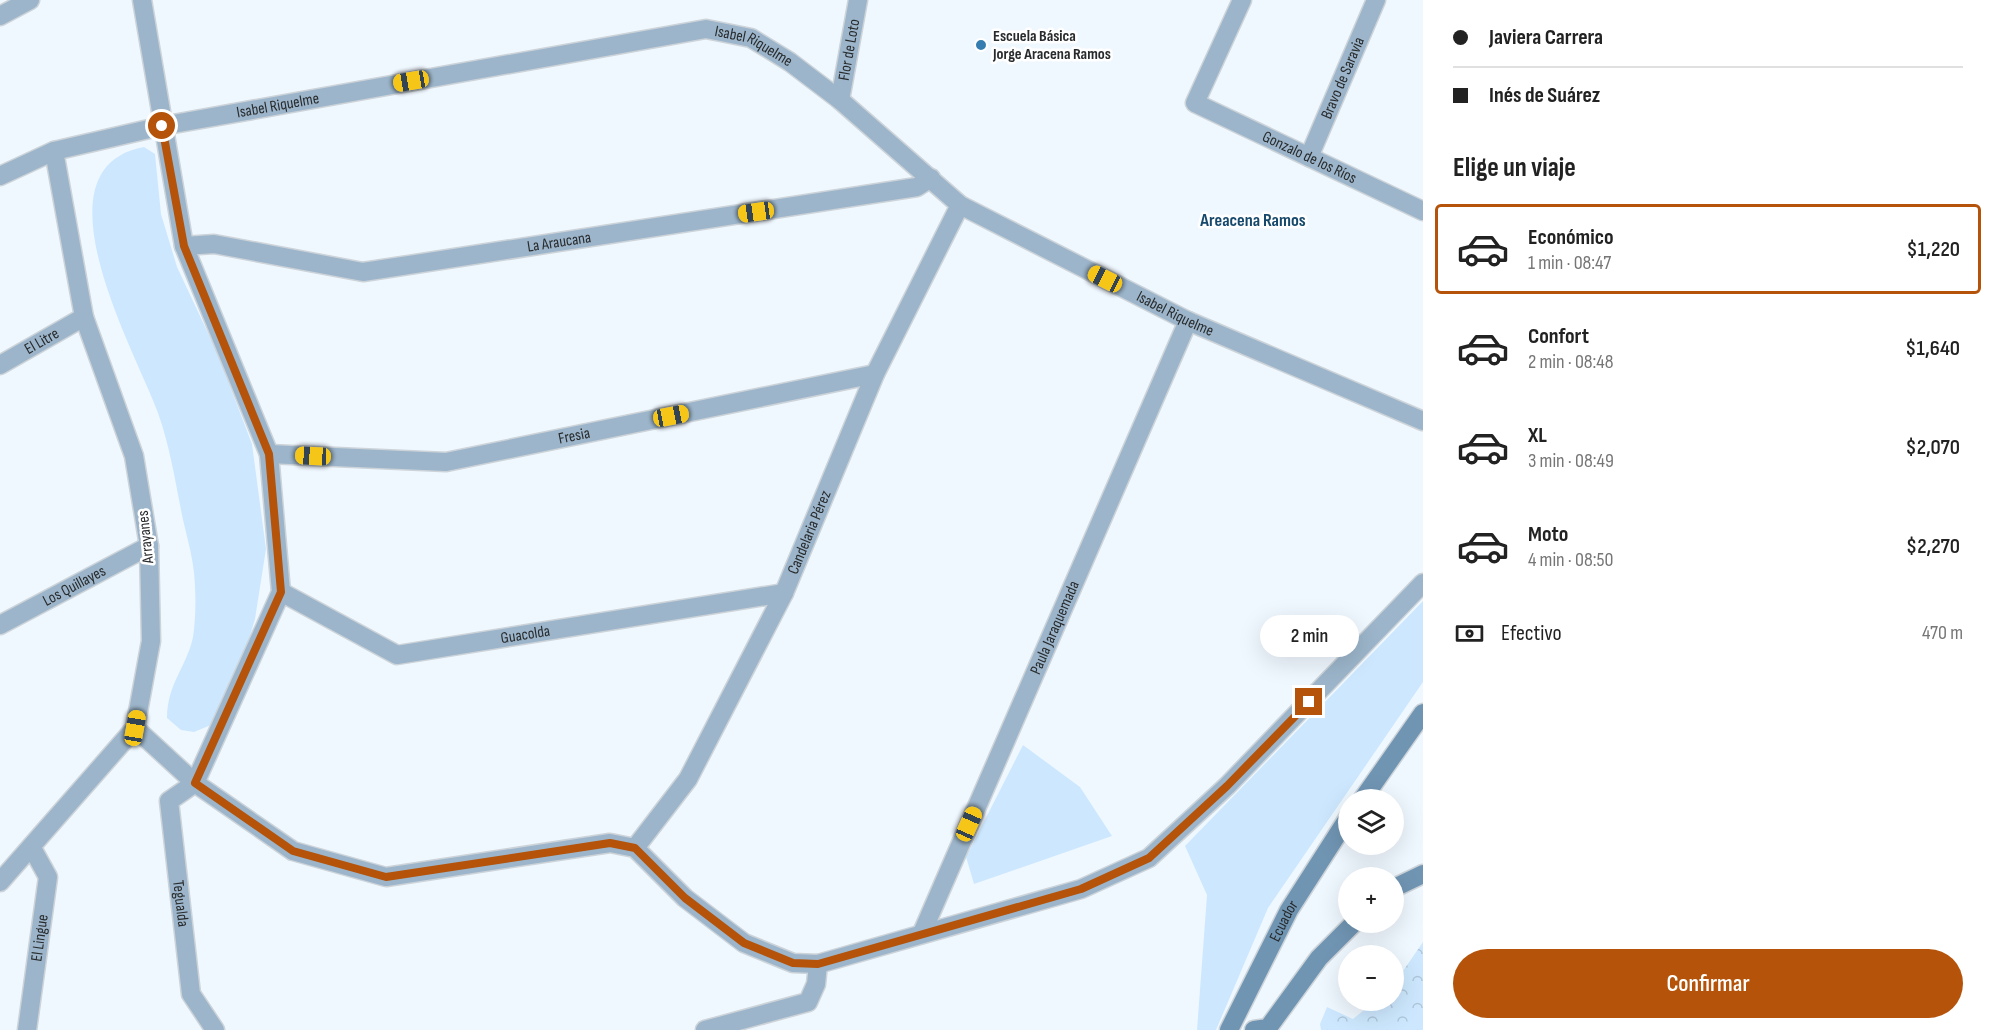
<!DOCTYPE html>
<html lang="es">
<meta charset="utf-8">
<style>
:root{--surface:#fff;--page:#f2f2f2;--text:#222;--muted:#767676;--line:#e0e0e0;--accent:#b45309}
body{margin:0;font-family:"Sofia Sans Condensed",sans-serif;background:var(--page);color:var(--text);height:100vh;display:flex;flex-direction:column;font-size:22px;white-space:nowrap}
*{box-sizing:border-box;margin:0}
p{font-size:20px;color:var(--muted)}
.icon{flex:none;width:33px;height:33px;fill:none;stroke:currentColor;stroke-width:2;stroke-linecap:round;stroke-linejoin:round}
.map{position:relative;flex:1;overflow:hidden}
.panel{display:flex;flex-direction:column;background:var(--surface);width:570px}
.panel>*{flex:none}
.banner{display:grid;align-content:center;height:132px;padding:0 30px;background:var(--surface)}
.tools{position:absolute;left:1338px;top:789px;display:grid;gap:12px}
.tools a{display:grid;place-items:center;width:66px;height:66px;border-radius:50%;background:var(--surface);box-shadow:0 6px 24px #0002;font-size:30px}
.end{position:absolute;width:27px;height:27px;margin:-14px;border:8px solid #b45309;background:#fff;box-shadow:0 0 0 3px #fff}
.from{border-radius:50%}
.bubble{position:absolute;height:42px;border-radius:21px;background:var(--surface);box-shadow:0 6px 24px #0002;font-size:20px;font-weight:600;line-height:42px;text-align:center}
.car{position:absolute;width:18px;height:36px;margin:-18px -9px;border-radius:8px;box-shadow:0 0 4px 2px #0007;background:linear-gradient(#f5c518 24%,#345 0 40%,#f5c518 0 76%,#345 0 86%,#f5c518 0)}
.banner b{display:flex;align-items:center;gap:21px;height:57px;font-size:22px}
.banner b+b{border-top:2px solid var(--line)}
.banner i{width:15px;height:15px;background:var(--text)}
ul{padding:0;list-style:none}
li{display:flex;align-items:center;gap:18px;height:90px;margin:0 12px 9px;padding:0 18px;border:3px solid transparent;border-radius:6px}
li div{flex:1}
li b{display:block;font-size:22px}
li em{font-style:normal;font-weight:600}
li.on{border-color:var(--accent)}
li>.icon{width:54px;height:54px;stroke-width:1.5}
h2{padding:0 30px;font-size:27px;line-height:72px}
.pay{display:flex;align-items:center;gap:15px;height:66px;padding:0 30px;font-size:22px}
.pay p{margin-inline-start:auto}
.action{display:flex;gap:12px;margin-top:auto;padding:12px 30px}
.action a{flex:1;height:69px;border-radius:36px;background:var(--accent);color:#fff;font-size:24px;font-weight:600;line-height:69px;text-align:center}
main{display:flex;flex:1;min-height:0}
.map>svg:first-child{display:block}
.grass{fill:#cde8fe}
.forest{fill:url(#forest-crowns)}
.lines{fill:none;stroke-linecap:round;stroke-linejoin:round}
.street-casing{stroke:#ccd3d9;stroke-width:21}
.secondary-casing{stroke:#ccd3d9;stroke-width:21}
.street{stroke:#9cb5ca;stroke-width:18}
.secondary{stroke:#7095b3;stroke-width:18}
.route{stroke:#b45309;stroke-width:8}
.poi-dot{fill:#357db1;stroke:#fff;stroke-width:2}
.labels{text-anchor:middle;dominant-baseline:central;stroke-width:5;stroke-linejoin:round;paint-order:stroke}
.poi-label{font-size:16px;font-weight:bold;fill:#282b2d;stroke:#fff;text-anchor:start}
.street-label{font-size:16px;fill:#282b2d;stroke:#fff}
.neighbourhood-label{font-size:18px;font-weight:bold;fill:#16496c;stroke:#fff}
</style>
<main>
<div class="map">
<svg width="1423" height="1030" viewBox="0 0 1423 1030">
<defs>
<pattern id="forest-crowns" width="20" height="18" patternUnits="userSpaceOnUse" patternTransform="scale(1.5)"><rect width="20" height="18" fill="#cde8fe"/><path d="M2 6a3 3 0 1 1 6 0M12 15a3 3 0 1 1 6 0" fill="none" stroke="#b0c7da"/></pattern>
</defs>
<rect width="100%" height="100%" fill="#f0f8ff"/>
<g class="grass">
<path d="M144 147 155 154 161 214 177 267 217 352 252 444 266 549 255 619 239 673 222 709 211 725 194 732 181 730 167 718C167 684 187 666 193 637 196 617 196 593 194 573 192 553 186 534 182 515 175 480 170 447 158 413 137 354 30 168 144 147Z"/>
<polygon points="1423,601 1423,682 1268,908 1216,1030 1197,1030 1207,895 1185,846"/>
<polygon points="1023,745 1080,787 1112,836 974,884 966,857"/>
</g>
<polygon class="forest" points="1423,942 1423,1030 1321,1030 1320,1024 1327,1007 1353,1019 1375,1001 1394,1000 1394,984"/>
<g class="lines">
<g class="street-casing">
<g id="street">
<path id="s1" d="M142 0 184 246 269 454 281 592 195 783 169 801 191 994 215 1030"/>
<path id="s2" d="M1242 0 1195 103 1423 211"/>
<polyline points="0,16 30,0"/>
<path id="s3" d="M840 100 858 0"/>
<path id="s4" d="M1309 157 1376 0"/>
<path id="s5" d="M0 176 54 151 162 126 706 29 751 38 790 62 840 100 960 205 1188 321 1423 421"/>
<path id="s6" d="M184 246 214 244 363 272 917 187 931 178"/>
<path id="s7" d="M0 365 84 317"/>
<path id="s8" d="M269 454 446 462 875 374"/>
<path id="s9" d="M281 592 397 655 784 593"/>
<path id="s10" d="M0 625 149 546"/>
<polyline points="135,728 195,783 293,851 386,877 610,843 635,848 685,898 744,943 793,963 818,964 1081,889 1149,858 1227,786 1423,583"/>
<path id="s11" d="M635 848 688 779 784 593 875 374 960 205"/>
<polyline points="0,882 135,728 151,641 149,546 134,456 84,317 54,151"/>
<path id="s12" d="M922 933 1188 321"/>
<path id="s13" d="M27 1030 48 877 32 848"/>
<polyline points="705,1030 808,1002 816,984 818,964"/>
</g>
</g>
<g class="secondary-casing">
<g id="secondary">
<polyline points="1362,800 1423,713"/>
<polyline points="1394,888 1423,874"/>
<path id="s14" d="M1229 1030 1289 910 1348 818"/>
<polyline points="1254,1030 1268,1028 1319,958 1355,922"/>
</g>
</g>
<use href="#street" class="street"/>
<use href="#secondary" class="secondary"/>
</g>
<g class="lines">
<polyline class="route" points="162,126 184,246 269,454 281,592 195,783 293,851 386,877 610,843 635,848 685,898 744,943 793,963 818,964 1081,889 1149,858 1227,786 1309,702"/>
</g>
<circle class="poi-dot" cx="981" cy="45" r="6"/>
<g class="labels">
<g class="poi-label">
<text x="993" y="36">Escuela Básica<tspan x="993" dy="18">Jorge Aracena Ramos</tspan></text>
</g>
<g class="street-label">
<text stroke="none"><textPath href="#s5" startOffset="774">Isabel Riquelme</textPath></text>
<text stroke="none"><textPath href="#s3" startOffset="51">Flor de Loto</textPath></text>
<text stroke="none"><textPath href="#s4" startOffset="86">Bravo de Saravia</textPath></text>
<text stroke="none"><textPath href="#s5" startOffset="288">Isabel Riquelme</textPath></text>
<text stroke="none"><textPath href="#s2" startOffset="240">Gonzalo de los Ríos</textPath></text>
<text stroke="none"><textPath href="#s6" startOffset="380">La Araucana</textPath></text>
<text stroke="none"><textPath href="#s5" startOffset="1278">Isabel Riquelme</textPath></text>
<text stroke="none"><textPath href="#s7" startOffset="48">El Litre</textPath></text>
<text stroke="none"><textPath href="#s8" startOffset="308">Fresia</textPath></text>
<text stroke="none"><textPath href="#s11" startOffset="362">Candelaria Pérez</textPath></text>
<text transform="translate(146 537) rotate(-96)">Arrayanes</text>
<text stroke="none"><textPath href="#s10" startOffset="84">Los Quillayes</textPath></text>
<text stroke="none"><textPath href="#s12" startOffset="333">Paula Jaraquemada</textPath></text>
<text stroke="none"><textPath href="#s9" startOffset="262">Guacolda</textPath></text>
<text stroke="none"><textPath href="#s1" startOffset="957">Tegualda</textPath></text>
<text stroke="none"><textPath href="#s14" startOffset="122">Ecuador</textPath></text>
<text stroke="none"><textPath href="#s13" startOffset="93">El Lingue</textPath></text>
</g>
<g class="neighbourhood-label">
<text x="1253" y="220">Areacena Ramos</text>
</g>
</g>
</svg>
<div class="tools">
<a><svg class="icon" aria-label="layers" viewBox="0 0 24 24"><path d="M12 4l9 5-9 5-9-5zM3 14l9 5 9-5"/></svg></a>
<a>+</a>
<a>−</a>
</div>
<i class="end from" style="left:162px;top:126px"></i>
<i class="end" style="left:1309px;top:702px"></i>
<div class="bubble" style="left:1260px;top:615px;width:99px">2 min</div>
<i class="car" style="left:411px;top:81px;rotate:260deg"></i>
<i class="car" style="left:756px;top:212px;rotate:262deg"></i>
<i class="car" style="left:1105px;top:279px;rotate:297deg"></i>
<i class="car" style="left:671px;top:416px;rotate:79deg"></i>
<i class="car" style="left:313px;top:456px;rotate:273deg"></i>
<i class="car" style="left:135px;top:728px;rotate:10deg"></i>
<i class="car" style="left:969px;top:824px;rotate:24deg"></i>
</div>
<section class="panel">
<div class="banner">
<b><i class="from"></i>Javiera Carrera</b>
<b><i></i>Inés de Suárez</b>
</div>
<h2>Elige un viaje</h2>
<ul>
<li class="on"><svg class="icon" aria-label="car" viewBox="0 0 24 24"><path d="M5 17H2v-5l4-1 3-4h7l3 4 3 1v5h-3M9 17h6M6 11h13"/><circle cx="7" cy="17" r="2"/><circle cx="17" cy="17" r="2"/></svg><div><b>Económico</b><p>1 min · 08:47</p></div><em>$1,220</em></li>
<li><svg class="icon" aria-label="car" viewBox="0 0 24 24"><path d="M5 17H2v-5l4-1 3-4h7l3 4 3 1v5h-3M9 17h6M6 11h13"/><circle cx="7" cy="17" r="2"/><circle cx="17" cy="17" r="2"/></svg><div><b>Confort</b><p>2 min · 08:48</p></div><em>$1,640</em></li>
<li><svg class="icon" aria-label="car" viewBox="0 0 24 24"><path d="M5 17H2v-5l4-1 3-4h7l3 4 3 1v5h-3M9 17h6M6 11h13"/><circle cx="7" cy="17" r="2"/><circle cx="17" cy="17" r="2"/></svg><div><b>XL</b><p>3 min · 08:49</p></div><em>$2,070</em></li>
<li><svg class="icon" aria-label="car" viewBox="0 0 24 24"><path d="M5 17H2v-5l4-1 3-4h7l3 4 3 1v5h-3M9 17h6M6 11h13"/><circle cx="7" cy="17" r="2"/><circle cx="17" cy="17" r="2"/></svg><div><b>Moto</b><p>4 min · 08:50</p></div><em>$2,270</em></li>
</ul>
<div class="pay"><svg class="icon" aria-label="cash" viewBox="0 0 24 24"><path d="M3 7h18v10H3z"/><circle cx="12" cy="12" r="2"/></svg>Efectivo<p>470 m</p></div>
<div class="action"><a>Confirmar</a></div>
</section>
</main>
